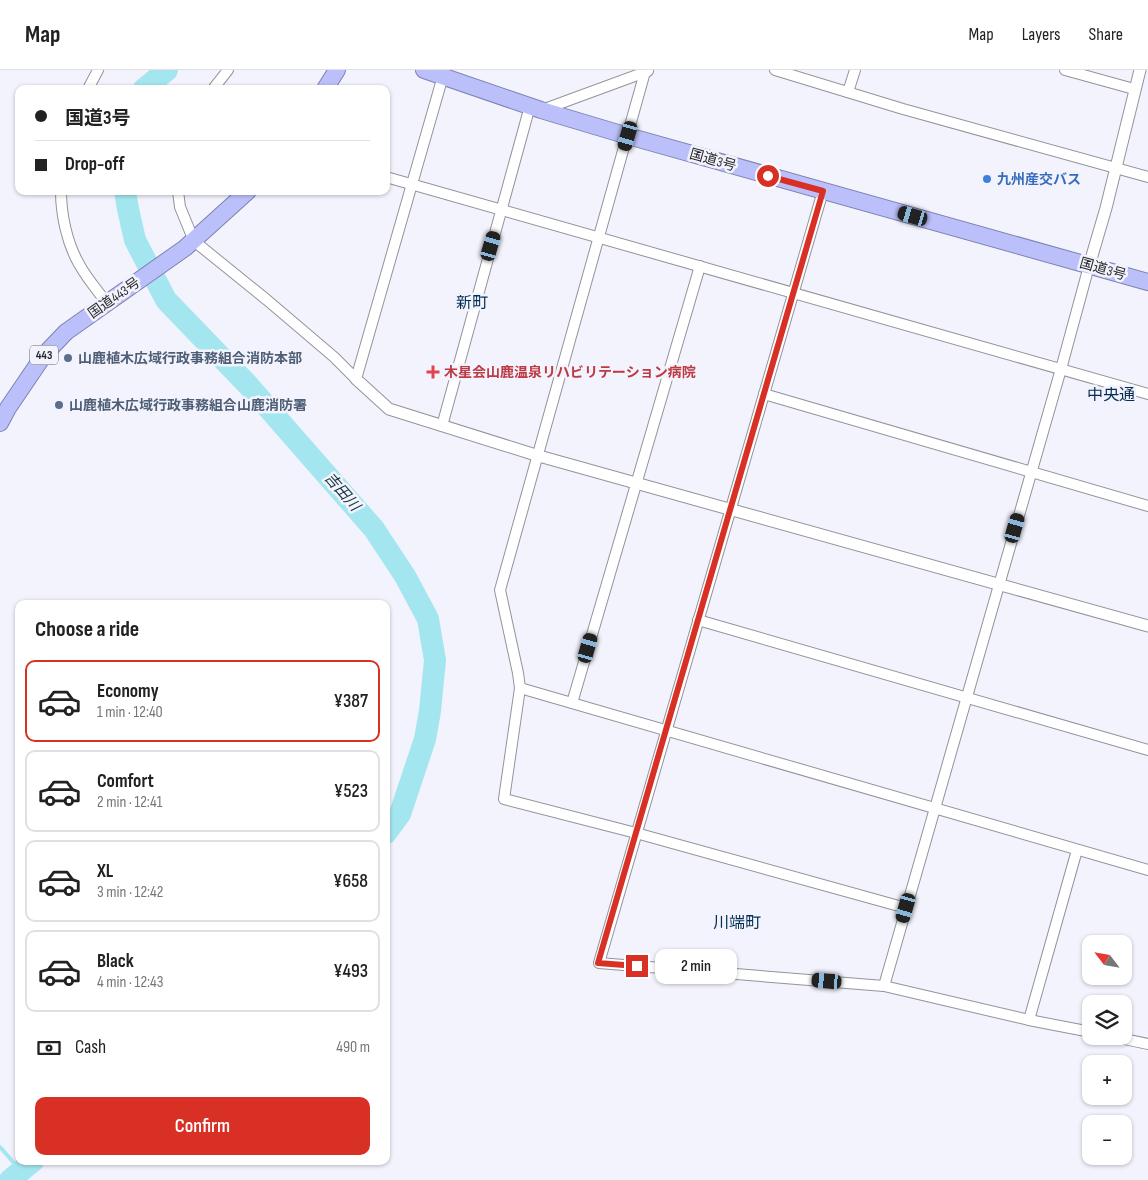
<!DOCTYPE html>
<meta charset="utf-8">
<style>
:root{--surface:#fff;--page:#f6f6f6;--text:#222;--muted:#767676;--line:#e0e0e0;--accent:#d93025}
body{margin:0;font-family:"Sofia Sans Condensed","Noto Sans JP",sans-serif;background:var(--page);color:var(--text);height:100vh;display:flex;flex-direction:column;font-size:19px;white-space:nowrap}
*{box-sizing:border-box;margin:0}
p{font-size:16px;color:var(--muted)}
.icon{flex:none;width:28px;height:28px;fill:none;stroke:currentColor;stroke-width:2;stroke-linecap:round;stroke-linejoin:round}
.map{position:relative;flex:1;overflow:hidden}
.panel{position:absolute;left:15px;top:530px;width:375px;height:565px;display:flex;flex-direction:column;background:var(--surface);border-radius:10px;box-shadow:0 1px 4px #0004}
.panel>*{flex:none}
.hud{position:absolute;left:15px;top:15px;width:375px;height:110px;border-radius:10px;box-shadow:0 1px 4px #0004;display:grid;align-content:center;height:110px;padding:0 20px;background:var(--surface)}
.needle{width:32px;rotate:301deg}
.tools{position:absolute;left:1082px;top:865px;display:grid;gap:10px}
.tools a{display:grid;place-items:center;width:50px;height:50px;border-radius:10px;background:var(--surface);box-shadow:0 1px 4px #0004;font-size:25px}
.end{position:absolute;width:22px;height:22px;margin:-11px;border:6px solid #d93025;background:#fff;box-shadow:0 0 0 2px #fff}
.from{border-radius:50%}
.bubble{position:absolute;height:35px;border-radius:10px;background:var(--surface);box-shadow:0 1px 4px #0004;font-size:16px;font-weight:600;line-height:35px;text-align:center}
.car{position:absolute;width:15px;height:30px;margin:-15px -8px;border-radius:6px;box-shadow:0 0 4px 1px #0007;background:linear-gradient(#222 24%,#8ab4d8 0 40%,#222 0 76%,#8ab4d8 0 86%,#222 0)}
.hud b{display:flex;align-items:center;gap:18px;height:48px;font-size:19px}
.hud b+b{border-top:1px solid var(--line)}
.hud i{width:12px;height:12px;background:var(--text)}
ul{padding:0;list-style:none}
li{display:flex;align-items:center;gap:15px;height:82px;margin:0 10px 8px;padding:0 10px;border:2px solid var(--line);border-radius:10px}
li div{flex:1}
li b{display:block;font-size:19px}
li em{font-style:normal;font-weight:600}
li.current{border-color:var(--accent)}
li>.icon{width:45px;height:45px;stroke-width:1.5}
h2{padding:0 20px;font-size:22px;line-height:60px}
.pay{display:flex;align-items:center;gap:12px;height:55px;padding:0 20px;font-size:19px}
.pay p{margin-inline-start:auto}
.action{display:flex;gap:10px;margin-top:auto;padding:10px 20px}
.action a{flex:1;height:58px;border-radius:10px;background:var(--accent);color:#fff;font-size:20px;font-weight:600;line-height:58px;text-align:center}
header{display:flex;align-items:center;gap:30px;box-sizing:border-box;height:70px;padding:0 25px;background:var(--surface);border-bottom:1px solid var(--line)}
header strong{font-size:24px}
nav{display:flex;gap:28px;margin-inline-start:auto;font-size:18px}
.map>svg:first-child{display:block}
.lines{fill:none;stroke-linecap:round;stroke-linejoin:round}
.stream{stroke:#a4e6f0;stroke-width:4}
.river{stroke:#a4e6f0;stroke-width:22}
.minor-casing{stroke:#93939b;stroke-width:12}
.tertiary-casing{stroke:#93939b;stroke-width:13}
.trunk-casing{stroke:#7e81b1;stroke-width:18}
.minor{stroke:#fff;stroke-width:10}
.tertiary{stroke:#fff;stroke-width:11}
.trunk{stroke:#bcc0fa;stroke-width:16}
.route{stroke:#d93025;stroke-width:6}
.shop-dot{fill:#3f7fe0;stroke:#f2f3fc;stroke-width:2}
.service-dot{fill:#5c6f8a;stroke:#f2f3fc;stroke-width:2}
.health-dot{fill:#e0444e;stroke:#f2f3fc;stroke-width:2}
.labels{text-anchor:middle;dominant-baseline:central;stroke-width:5;stroke-linejoin:round;paint-order:stroke}
.shield{fill:#f2f3fc;stroke:#65666a;stroke-width:1}
.shield-label{font-size:12px;font-weight:bold;fill:#29292c}
.street-label{font-size:14px;fill:#29292c;stroke:#f2f3fc}
.shop-label{font-size:14px;font-weight:bold;fill:#366cbe;stroke:#f2f3fc;text-anchor:start}
.service-label{font-size:14px;font-weight:bold;fill:#4e5e75;stroke:#f2f3fc;text-anchor:start}
.health-label{font-size:14px;font-weight:bold;fill:#be3a42;stroke:#f2f3fc;text-anchor:start}
.water-label{font-size:15px;font-style:italic;fill:#133439;stroke:#f2f3fc}
.quarter-label{font-size:16px;fill:#022e52;stroke:#f2f3fc}
</style>
<header>
<strong>Map</strong>
<nav><a>Map</a><a>Layers</a><a>Share</a></nav>
</header>
<div class="map">
<svg width="1148" height="1110" viewBox="0 0 1148 1110">
<rect width="100%" height="100%" fill="#f2f3fc"/>
<g class="lines">
<polyline class="stream" points="0,1077 21,1101"/>
<g class="river">
<polyline points="144,19 167,0"/>
<polyline points="125,121 128,139 135,170 166,230 248,315 374,459 405,506 428,549 435,590 430,641 425,669 400,744 386,763"/>
<polyline points="10,1110 33,1091"/>
</g>
<g class="minor-casing">
<g id="minor">
<polyline points="775,0 903,39 1148,107"/>
<polyline points="1065,0 1134,19"/>
<polyline points="645,2 500,520 518,603 520,618 504,729 636,763 906,838"/>
<polyline points="88,19 98,0"/>
<polyline points="213,19 228,0"/>
<polyline points="848,22 855,0"/>
<polyline points="542,40 648,1"/>
<polyline points="386,107 1148,324"/>
<path d="M61 121C61 145 67 173 79 194 86 207 97 220 106 232"/>
<polyline points="178,121 180,137 194,171 267,230 334,287 356,309 443,6"/>
<polyline points="823,121 599,893 884,916 1029,950 1091,962"/>
<polyline points="764,324 1148,436"/>
<polyline points="442,356 530,36"/>
<polyline points="698,550 1148,680"/>
<polyline points="520,618 1148,800"/>
<polyline points="572,633 700,196"/>
<polyline points="884,916 1061,299 1089,196"/>
<polyline points="1029,950 1077,780"/>
<polyline points="1110,966 1148,974"/>
</g>
</g>
<g class="tertiary-casing">
<g id="tertiary">
<polyline points="1089,196 1106,138 1140,0"/>
<polyline points="356,309 389,339 539,386 1148,556"/>
</g>
</g>
<g class="trunk-casing">
<g id="trunk">
<polyline points="424,0 541,40 628,66 1148,212"/>
<polyline points="325,19 337,0"/>
<polyline points="0,353 8,338 44,285 66,262 185,178 248,121"/>
</g>
</g>
<use href="#minor" class="minor"/>
<use href="#tertiary" class="tertiary"/>
<use href="#trunk" class="trunk"/>
</g>
<g class="lines">
<polyline class="route" points="637,896 598,893 823,121 768,106"/>
</g>
<circle class="shop-dot" cx="987" cy="109" r="5"/>
<g class="service-dot">
<circle cx="68" cy="288" r="5"/>
<circle cx="59" cy="335" r="5"/>
</g>
<path class="health-dot" d="M430.5 294.5h5v5h5v5h-5v5h-5v-5h-5v-5h5z"/>
<g class="labels">
<rect class="shield" x="30" y="275.5" width="28" height="19" rx="4"/>
<g class="shield-label">
<text x="44" y="285">443</text>
</g>
<g class="street-label">
<text transform="translate(713 90) rotate(16)">国道3号</text>
<text transform="translate(1103 199) rotate(16)">国道3号</text>
<text transform="translate(114 228) rotate(-35)">国道443号</text>
</g>
<g class="shop-label">
<text x="997" y="109">九州産交バス</text>
</g>
<g class="service-label">
<text x="78" y="288">山鹿植木広域行政事務組合消防本部</text>
<text x="69" y="335">山鹿植木広域行政事務組合山鹿消防署</text>
</g>
<g class="health-label">
<text x="444" y="302">木星会山鹿温泉リハビリテーション病院</text>
</g>
<g class="water-label">
<text transform="translate(342 422) rotate(49)">吉田川</text>
</g>
<g class="quarter-label">
<text x="472" y="233">新町</text>
<text x="1111" y="325">中央通</text>
<text x="737" y="853">川端町</text>
</g>
</g>
</svg>
<div class="tools">
<a><svg class="needle" viewBox="-14 -14 28 28"><path d="M0-13l5 13h-10z" fill="#e53935"/><path d="M0 13l5-13h-10z" fill="#767676"/></svg></a>
<a><svg class="icon" aria-label="layers" viewBox="0 0 24 24"><path d="M12 4l9 5-9 5-9-5zM3 14l9 5 9-5"/></svg></a>
<a>+</a>
<a>−</a>
</div>
<i class="end from" style="left:768px;top:106px"></i>
<i class="end" style="left:637px;top:896px"></i>
<div class="bubble" style="left:655px;top:879px;width:82px">2 min</div>
<i class="car" style="left:628px;top:66px;rotate:196deg"></i>
<i class="car" style="left:913px;top:146px;rotate:286deg"></i>
<i class="car" style="left:491px;top:176px;rotate:16deg"></i>
<i class="car" style="left:1015px;top:458px;rotate:16deg"></i>
<i class="car" style="left:588px;top:578px;rotate:16deg"></i>
<i class="car" style="left:906px;top:838px;rotate:196deg"></i>
<i class="car" style="left:827px;top:911px;rotate:275deg"></i>
<div class="hud">
<b><i class="from"></i>国道3号</b>
<b><i></i>Drop-off</b>
</div>
<section class="panel">
<h2>Choose a ride</h2>
<ul>
<li class="current"><svg class="icon" aria-label="car" viewBox="0 0 24 24"><path d="M5 17H2v-5l4-1 3-4h7l3 4 3 1v5h-3M9 17h6M6 11h13"/><circle cx="7" cy="17" r="2"/><circle cx="17" cy="17" r="2"/></svg><div><b>Economy</b><p>1 min · 12:40</p></div><em>¥387</em></li>
<li><svg class="icon" aria-label="car" viewBox="0 0 24 24"><path d="M5 17H2v-5l4-1 3-4h7l3 4 3 1v5h-3M9 17h6M6 11h13"/><circle cx="7" cy="17" r="2"/><circle cx="17" cy="17" r="2"/></svg><div><b>Comfort</b><p>2 min · 12:41</p></div><em>¥523</em></li>
<li><svg class="icon" aria-label="car" viewBox="0 0 24 24"><path d="M5 17H2v-5l4-1 3-4h7l3 4 3 1v5h-3M9 17h6M6 11h13"/><circle cx="7" cy="17" r="2"/><circle cx="17" cy="17" r="2"/></svg><div><b>XL</b><p>3 min · 12:42</p></div><em>¥658</em></li>
<li><svg class="icon" aria-label="car" viewBox="0 0 24 24"><path d="M5 17H2v-5l4-1 3-4h7l3 4 3 1v5h-3M9 17h6M6 11h13"/><circle cx="7" cy="17" r="2"/><circle cx="17" cy="17" r="2"/></svg><div><b>Black</b><p>4 min · 12:43</p></div><em>¥493</em></li>
</ul>
<div class="pay"><svg class="icon" aria-label="cash" viewBox="0 0 24 24"><path d="M3 7h18v10H3z"/><circle cx="12" cy="12" r="2"/></svg>Cash<p>490 m</p></div>
<div class="action"><a>Confirm</a></div>
</section>
</div>
